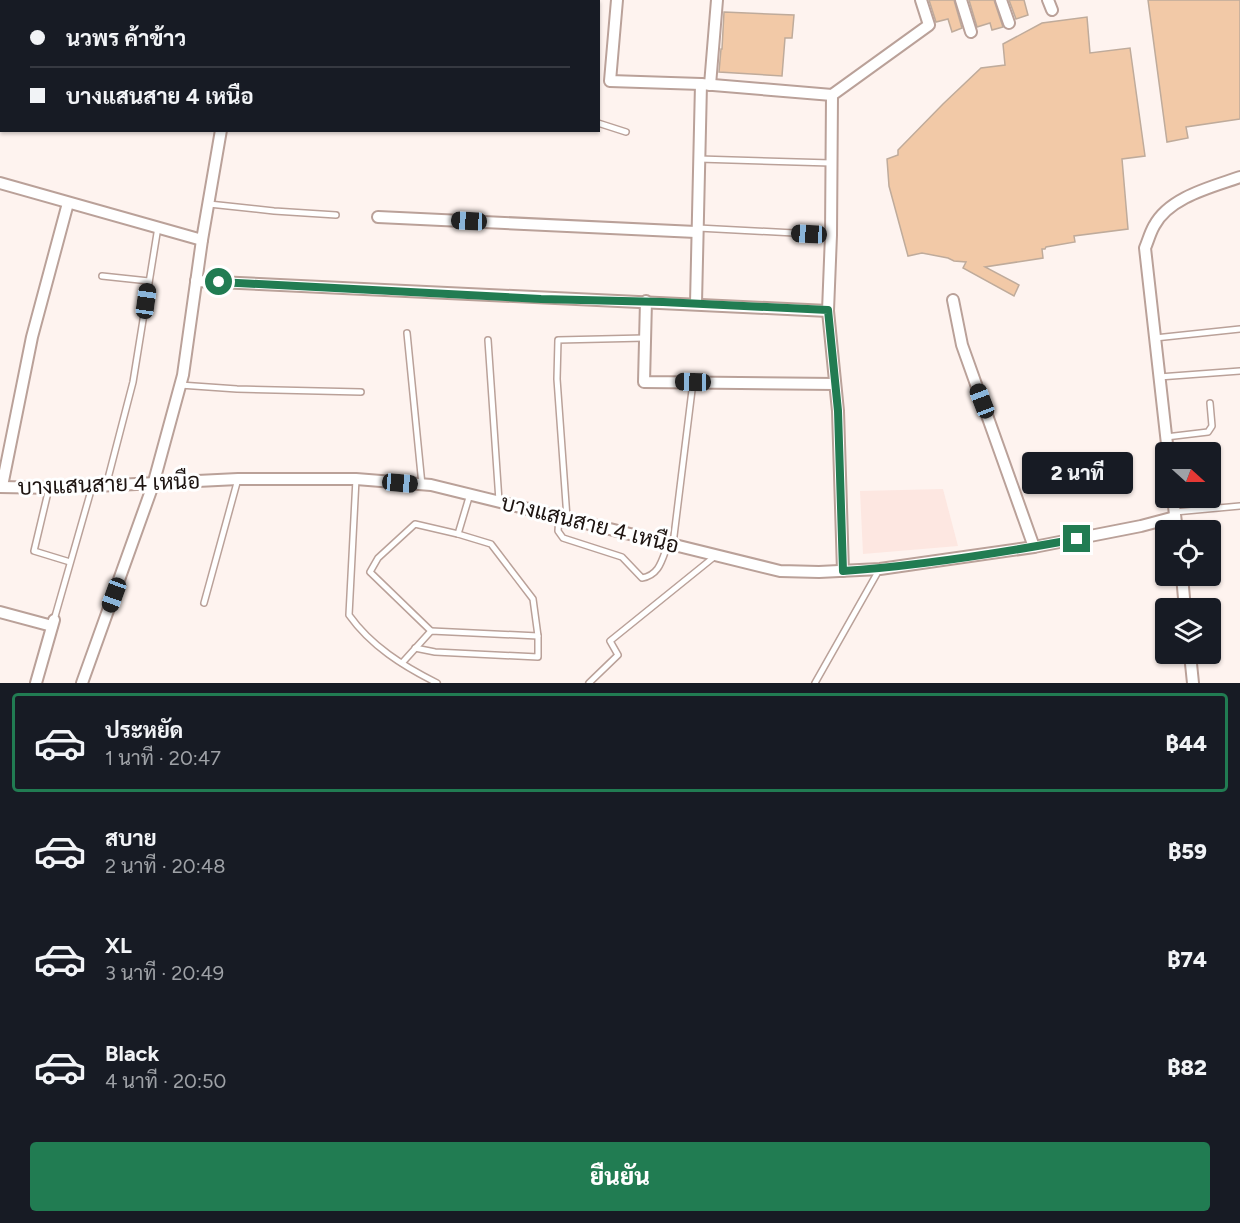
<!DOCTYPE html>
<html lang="th">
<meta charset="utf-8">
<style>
:root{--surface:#171b24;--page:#242831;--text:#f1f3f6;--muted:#9ea1a6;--line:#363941;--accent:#217c52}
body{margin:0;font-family:Figtree,Sarabun,sans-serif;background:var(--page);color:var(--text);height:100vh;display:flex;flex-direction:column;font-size:22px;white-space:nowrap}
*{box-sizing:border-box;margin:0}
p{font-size:20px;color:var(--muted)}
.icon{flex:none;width:33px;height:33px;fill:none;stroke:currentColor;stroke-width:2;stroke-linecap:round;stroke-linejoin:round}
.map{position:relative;height:683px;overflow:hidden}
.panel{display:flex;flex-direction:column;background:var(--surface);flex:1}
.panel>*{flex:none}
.hud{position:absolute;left:0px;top:0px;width:600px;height:132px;box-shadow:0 2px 4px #0004;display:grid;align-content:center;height:132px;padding:0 30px;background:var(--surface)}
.needle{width:39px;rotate:111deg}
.buttons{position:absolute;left:1155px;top:442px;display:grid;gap:12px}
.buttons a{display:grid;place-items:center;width:66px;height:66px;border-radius:6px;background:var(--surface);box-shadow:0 2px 4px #0004;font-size:30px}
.end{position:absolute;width:27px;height:27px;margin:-14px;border:8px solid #217c52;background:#fff;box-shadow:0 0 0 3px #fff}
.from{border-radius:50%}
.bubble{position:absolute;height:42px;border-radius:6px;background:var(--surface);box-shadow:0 2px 4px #0004;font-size:20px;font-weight:800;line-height:42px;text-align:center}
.car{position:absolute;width:18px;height:36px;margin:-18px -9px;border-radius:8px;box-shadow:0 0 4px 2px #0007;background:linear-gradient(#222 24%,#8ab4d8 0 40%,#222 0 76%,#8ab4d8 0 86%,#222 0)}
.hud b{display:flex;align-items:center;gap:21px;height:57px;font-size:22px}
.hud b+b{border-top:2px solid var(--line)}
.hud i{width:15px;height:15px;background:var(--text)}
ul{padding:10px 0 0;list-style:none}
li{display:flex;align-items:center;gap:18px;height:99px;margin:0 12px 9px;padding:0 18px;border:3px solid transparent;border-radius:6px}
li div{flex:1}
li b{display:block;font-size:22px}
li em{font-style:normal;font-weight:800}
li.current{border-color:var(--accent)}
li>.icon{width:54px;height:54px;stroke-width:1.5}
.primary-button{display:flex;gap:12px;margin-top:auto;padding:12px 30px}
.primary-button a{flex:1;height:69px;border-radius:6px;background:var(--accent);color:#fff;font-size:24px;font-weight:800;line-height:69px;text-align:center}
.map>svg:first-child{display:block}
.built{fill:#fde7e1}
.building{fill:#f2c9a7;stroke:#bfab9b;stroke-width:1.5}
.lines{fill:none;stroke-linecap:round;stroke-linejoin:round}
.service-casing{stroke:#baa199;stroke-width:8}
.minor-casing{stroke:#baa199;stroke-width:14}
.service{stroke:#fff;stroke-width:5}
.minor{stroke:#fff;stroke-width:10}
.route{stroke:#217c52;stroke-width:8}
.labels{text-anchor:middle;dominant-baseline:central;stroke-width:6;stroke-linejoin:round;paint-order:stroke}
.street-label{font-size:22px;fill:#1d1411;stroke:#fff}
</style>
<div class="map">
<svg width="1240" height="683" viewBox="0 0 1240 683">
<rect width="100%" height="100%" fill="#fef3ef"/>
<polygon class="built" points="943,489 958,546 863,554 860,491"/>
<g class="building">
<polygon points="929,0 954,0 962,28 952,32 948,19 936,22"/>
<polygon points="969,0 994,0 1003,27 992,30 990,23 977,27"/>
<polygon points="1009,0 1024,0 1028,15 1016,19"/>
<polygon points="1148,0 1240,0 1240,119 1186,127 1188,138 1167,142"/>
<polygon points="724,12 794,15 792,38 785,38 782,76 719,72 721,49 722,49"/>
<polygon points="1087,17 1090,53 1130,48 1145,156 1122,159 1128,229 1074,236 1075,242 1046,247 1045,249 1042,249 1043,258 985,267 1019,285 1014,296 963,268 966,262 954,261 948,258 922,253 908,256 889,186 887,159 898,155 898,150 943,104 981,68 1005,65 1003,44 1042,23"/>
</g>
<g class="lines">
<g class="service-casing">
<g id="service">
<polyline points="420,2 420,0"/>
<polyline points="598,123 626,132"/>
<polyline points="699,159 831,163"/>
<polyline points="209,204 274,211 336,215"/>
<polyline points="698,228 831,235"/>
<polyline points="102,276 149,281"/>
<polyline points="407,333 422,485"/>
<polyline points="1155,338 1240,329"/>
<polyline points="488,340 499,501"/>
<polyline points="1159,377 1240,371"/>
<polyline points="180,385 237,389 361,392"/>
<polyline points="1166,437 1208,432 1212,426 1210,403"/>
<path d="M356 479 349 615C371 646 403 666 437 683"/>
<polyline points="106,486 133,382 158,227"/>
<polyline points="49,488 34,551 70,562"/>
<polyline points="1175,512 1240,506"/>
<path d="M559 517 558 531 563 538 622 557 642 578C660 575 662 559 668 544"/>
<polyline points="567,518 557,379 558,340 645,338"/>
<polyline points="458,534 470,494"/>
<polyline points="673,544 693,382"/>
<polyline points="204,603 238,479"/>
<polyline points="54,620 92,487"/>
<polyline points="415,648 435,652 538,657 538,636 533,599 491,544 458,534 415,524 378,558 370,572 431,631"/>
<polyline points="402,663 431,631 538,636"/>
<polyline points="589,683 618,655 610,641 714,557"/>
<polyline points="815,683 879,570"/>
</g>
</g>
<g class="minor-casing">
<g id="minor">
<polyline points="18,0 18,2"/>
<polyline points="114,0 118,2"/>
<polyline points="203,0 206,2"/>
<polyline points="617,0 610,81 701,84 832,95"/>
<polyline points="961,0 971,32"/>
<polyline points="1001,0 1009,23"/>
<polyline points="1048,0 1052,10"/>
<polyline points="106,2 107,0"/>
<polyline points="137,2 137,0"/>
<polyline points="0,58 2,58"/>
<polyline points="710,85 717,0"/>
<polyline points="0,183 202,240"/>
<polyline points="378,217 696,232"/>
<polyline points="196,281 828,311"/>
<polyline points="953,300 962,345 1034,547"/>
<polyline points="646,301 644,382 835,384"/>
<polyline points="696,303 701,84"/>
<path d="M1168 453 1145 248C1148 241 1150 233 1154 226 1169 197 1212 187 1240 177"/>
<polyline points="2,486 32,337 68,203"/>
<polyline points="0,487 55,488 238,479 356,479 431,485 780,571 819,572 880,569 1034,547 1141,526 1175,517"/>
<polyline points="1173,498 1177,531"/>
<polyline points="843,571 838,411 828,311 831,235 832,95 929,25 921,0"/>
<polyline points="1182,576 1185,609"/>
<polyline points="0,612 52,626"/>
<polyline points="1190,654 1193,683"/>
<polyline points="36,683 54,620"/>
<polyline points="82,683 153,485 183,375 202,240 221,130"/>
</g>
</g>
<use href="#service" class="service"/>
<use href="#minor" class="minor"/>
</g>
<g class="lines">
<path class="route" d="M219 282 541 299 663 302 828 310 838 411 843 571C921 566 1000 553 1077 539"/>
</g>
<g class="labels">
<g class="street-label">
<text transform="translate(109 484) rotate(-2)">บางแสนสาย 4 เหนือ</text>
<text transform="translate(590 524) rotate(14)">บางแสนสาย 4 เหนือ</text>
</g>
</g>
</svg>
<div class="buttons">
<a><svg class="needle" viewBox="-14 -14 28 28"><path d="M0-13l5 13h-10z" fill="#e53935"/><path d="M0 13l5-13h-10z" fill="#9ea1a6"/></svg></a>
<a><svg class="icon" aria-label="locate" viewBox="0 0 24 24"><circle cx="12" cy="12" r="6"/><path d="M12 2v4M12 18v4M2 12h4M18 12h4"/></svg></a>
<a><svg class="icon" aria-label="layers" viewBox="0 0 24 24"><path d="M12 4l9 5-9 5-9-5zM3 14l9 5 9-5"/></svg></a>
</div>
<i class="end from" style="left:219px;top:282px"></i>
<i class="end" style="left:1077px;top:539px"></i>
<div class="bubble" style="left:1022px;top:452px;width:111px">2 นาที</div>
<i class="car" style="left:469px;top:221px;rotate:273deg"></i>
<i class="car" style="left:809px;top:234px;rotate:273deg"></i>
<i class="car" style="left:146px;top:301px;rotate:8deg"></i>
<i class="car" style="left:693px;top:382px;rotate:271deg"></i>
<i class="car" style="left:982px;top:401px;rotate:339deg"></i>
<i class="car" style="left:400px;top:483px;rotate:95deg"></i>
<i class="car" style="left:114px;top:595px;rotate:200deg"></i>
<div class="hud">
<b><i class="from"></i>นวพร ค้าข้าว</b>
<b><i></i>บางแสนสาย 4 เหนือ</b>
</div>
</div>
<section class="panel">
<ul>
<li class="current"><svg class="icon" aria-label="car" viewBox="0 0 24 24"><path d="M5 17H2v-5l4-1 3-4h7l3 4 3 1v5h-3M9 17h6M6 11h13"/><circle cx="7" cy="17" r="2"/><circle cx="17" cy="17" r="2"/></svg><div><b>ประหยัด</b><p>1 นาที · 20:47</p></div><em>฿44</em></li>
<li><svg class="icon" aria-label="car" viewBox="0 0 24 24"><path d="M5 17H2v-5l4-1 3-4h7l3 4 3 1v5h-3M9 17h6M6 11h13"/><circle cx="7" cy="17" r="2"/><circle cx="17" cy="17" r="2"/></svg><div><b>สบาย</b><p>2 นาที · 20:48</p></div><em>฿59</em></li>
<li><svg class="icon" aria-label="car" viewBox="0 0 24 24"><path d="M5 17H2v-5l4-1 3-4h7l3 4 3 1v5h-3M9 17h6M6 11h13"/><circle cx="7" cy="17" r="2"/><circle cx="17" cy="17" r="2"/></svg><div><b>XL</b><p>3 นาที · 20:49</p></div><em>฿74</em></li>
<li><svg class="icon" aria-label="car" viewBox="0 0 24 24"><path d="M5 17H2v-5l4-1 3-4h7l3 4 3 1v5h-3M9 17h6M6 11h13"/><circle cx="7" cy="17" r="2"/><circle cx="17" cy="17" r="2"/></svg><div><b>Black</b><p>4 นาที · 20:50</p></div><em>฿82</em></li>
</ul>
<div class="primary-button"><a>ยืนยัน</a></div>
</section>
